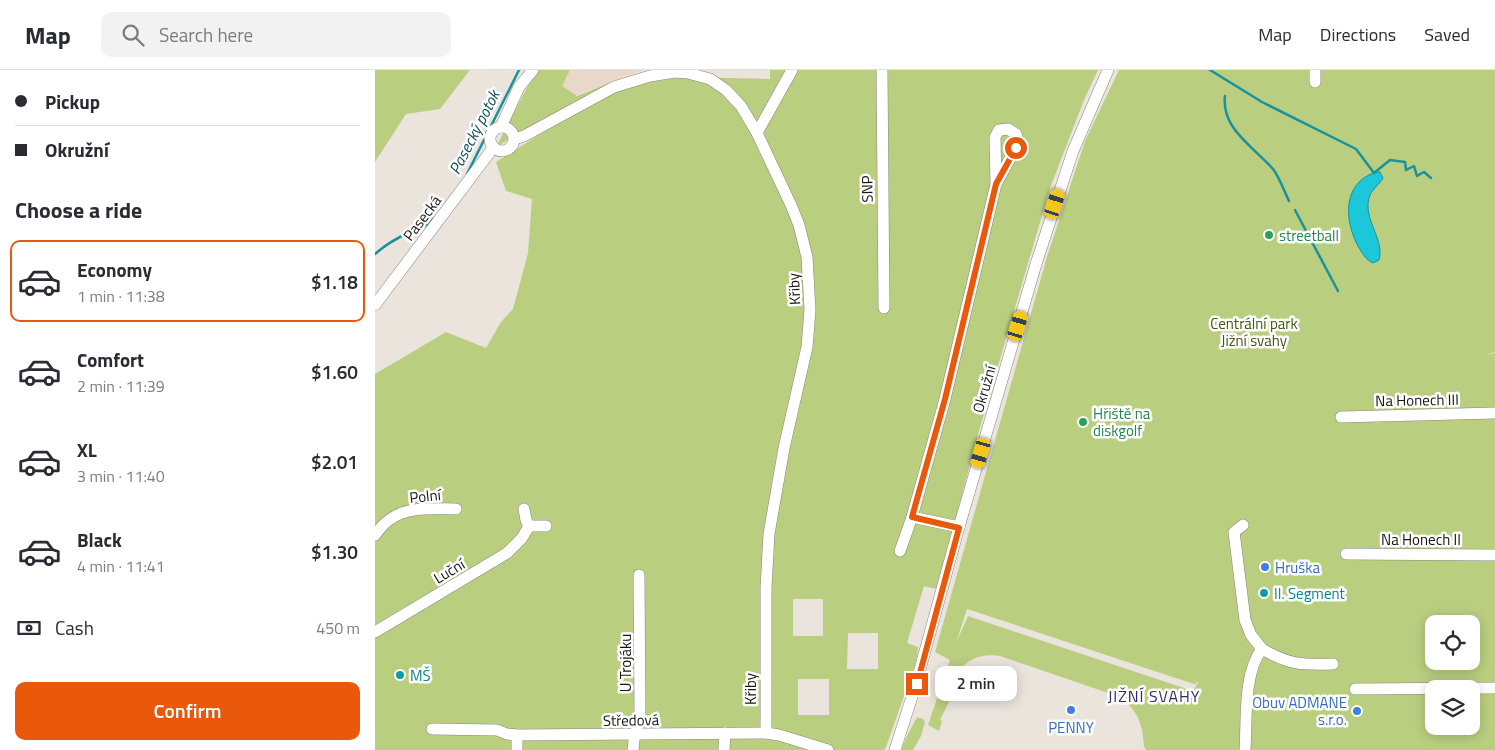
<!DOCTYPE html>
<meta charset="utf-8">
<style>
:root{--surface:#fff;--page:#f2f2f3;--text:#2b2b33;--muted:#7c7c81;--line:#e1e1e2;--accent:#ea580c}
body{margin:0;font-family:"Titillium Web",sans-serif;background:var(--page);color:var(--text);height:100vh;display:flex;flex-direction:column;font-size:19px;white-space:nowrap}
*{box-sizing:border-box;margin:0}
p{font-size:16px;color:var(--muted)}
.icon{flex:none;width:28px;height:28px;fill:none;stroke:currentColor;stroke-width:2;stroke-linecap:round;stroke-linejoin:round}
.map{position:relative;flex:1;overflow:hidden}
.details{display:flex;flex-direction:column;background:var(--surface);width:375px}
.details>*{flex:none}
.banner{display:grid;align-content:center;height:110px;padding:0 15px;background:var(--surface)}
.fabs{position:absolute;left:1050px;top:545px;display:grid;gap:10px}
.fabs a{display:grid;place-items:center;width:55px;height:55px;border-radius:10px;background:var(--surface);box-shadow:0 2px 12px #0003;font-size:25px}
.end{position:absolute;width:22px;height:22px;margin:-11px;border:6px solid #ea580c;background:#fff;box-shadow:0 0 0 2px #fff}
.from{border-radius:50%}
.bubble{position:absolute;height:35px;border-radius:10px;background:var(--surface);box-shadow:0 2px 12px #0003;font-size:16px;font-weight:600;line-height:35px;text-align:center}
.car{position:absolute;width:15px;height:30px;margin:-15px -8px;border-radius:6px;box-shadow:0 0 4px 1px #0007;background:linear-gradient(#f5c518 24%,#345 0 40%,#f5c518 0 76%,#345 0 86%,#f5c518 0)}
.banner b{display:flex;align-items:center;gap:18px;height:48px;font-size:19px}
.banner b+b{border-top:1px solid var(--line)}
.banner i{width:12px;height:12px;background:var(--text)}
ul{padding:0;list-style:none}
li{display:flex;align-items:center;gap:15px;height:82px;margin:0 10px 8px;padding:0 5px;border:2px solid transparent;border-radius:10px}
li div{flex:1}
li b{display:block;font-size:19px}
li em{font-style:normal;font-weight:600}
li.active{border-color:var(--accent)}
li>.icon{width:45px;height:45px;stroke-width:1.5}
h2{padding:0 15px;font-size:22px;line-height:60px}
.pay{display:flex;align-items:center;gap:12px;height:55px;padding:0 15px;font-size:19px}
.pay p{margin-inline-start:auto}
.primary-button{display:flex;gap:10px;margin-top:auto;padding:10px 15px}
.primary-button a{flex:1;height:58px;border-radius:10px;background:var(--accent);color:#fff;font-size:20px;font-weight:600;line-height:58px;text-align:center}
header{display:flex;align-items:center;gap:30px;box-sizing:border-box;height:70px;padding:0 25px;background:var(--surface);border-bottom:1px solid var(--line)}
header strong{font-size:24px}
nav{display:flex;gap:28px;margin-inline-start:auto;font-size:18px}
.search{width:350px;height:45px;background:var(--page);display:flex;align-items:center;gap:12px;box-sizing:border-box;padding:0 18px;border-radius:10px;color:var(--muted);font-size:19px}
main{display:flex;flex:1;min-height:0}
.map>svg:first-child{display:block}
.education{fill:#e9d8c7}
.green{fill:#bace80;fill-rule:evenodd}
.water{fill:#1cc7d9;stroke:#1a929d}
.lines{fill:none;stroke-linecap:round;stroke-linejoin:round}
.stream{stroke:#1a929d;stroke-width:2.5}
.minor-casing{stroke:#8a847e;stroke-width:12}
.minor{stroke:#fff;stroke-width:11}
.route{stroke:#ea580c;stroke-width:6}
.leisure-dot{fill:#2e9e5b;stroke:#fff;stroke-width:2}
.shop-dot{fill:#3f7fe0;stroke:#fff;stroke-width:2}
.culture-dot{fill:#0f9aa8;stroke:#fff;stroke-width:2}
.labels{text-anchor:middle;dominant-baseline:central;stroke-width:5;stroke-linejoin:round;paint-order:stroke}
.street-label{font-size:15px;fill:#171512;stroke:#fff}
.leisure-label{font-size:15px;fill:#27864d;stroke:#fff;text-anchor:start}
.park-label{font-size:15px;fill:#48560f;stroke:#fff}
.shop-label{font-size:15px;fill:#366cbe;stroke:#fff;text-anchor:start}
.culture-label{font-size:15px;fill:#0d838f;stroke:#fff;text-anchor:start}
.water-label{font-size:16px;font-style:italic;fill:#0d4f57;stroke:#fff}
.neighbourhood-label{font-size:16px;letter-spacing:1px;fill:#332b66;stroke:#fff}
</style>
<header>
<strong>Map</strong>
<div class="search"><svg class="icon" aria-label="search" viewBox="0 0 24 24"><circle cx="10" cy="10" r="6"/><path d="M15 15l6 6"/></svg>Search here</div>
<nav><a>Map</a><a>Directions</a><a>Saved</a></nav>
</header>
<main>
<section class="details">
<div class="banner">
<b><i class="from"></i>Pickup</b>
<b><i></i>Okružní</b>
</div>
<h2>Choose a ride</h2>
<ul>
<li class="active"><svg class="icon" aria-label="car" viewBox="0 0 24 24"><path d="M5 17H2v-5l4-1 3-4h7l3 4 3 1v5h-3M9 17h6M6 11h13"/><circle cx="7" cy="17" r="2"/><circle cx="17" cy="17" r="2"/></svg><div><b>Economy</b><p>1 min · 11:38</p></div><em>$1.18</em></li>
<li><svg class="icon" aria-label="car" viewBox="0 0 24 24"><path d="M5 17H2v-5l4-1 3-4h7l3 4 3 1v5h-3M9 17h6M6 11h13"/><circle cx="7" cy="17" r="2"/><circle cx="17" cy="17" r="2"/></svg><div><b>Comfort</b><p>2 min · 11:39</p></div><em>$1.60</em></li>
<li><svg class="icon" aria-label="car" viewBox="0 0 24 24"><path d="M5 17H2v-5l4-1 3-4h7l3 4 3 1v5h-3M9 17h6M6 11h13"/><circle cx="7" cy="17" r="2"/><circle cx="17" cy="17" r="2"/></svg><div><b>XL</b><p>3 min · 11:40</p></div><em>$2.01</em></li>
<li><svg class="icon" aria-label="car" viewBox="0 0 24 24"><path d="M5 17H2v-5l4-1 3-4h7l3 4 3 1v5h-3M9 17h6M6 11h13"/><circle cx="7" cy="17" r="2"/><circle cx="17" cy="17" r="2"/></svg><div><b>Black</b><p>4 min · 11:41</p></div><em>$1.30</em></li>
</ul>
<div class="pay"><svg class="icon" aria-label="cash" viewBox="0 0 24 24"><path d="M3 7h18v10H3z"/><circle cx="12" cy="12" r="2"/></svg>Cash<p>450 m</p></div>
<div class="primary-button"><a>Confirm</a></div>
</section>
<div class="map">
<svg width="1120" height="680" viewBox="0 0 1120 680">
<rect width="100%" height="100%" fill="#eae4dd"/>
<polygon class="education" points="191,0 268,0 201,25 185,15"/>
<g class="green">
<polygon points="0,0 95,0 65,39 31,44 0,92"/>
<polygon points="164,0 195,0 187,16 202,26 236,12 121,77 156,10"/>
<path d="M395 0H723L709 30 675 118 604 361 578 459 575 477 561 519 549 516 532 573 543 577 542 589 511 677 509 680H0V304L71 262 111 278 126 252 138 239 153 183 157 129 131 121 121 92 238 18 306 7 395 9ZM418 529H448V566H418ZM473 563H503V599H472ZM423 609H454V645H423Z"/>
<path d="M744 0H1120V282L1109 285 1120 283V680H770L771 678 769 677C768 654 763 641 745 627L625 586C607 583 591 588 582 605 578 613 577 624 574 632 571 638 568 644 565 650L567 651 564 661 553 655 575 590 560 582 672 187 710 71ZM592 539 822 615 820 611 823 613 818 621 593 546 581 573ZM1059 554H1096V591H1059ZM1059 619H1096V656H1059Z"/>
<polygon points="542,647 548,649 550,652 546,666 538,680 526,680 533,664"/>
</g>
<path class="water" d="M1001 102H1005L1008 108C1004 115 996 120 994 128 988 149 1010 170 1004 190L998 193C991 190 987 183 983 176 969 150 967 113 1001 102Z"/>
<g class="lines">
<g class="stream">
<polyline points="835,0 887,32 981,79 999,103 1015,90 1030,92 1031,100 1039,96 1042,106 1049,102 1056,108"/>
<path d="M850 26C846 59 879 77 898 99 905 108 909 121 914 131"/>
<polyline points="92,104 144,0"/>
<polyline points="920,140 963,221"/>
<path d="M0 184C10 175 22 168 35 162 47 157 48 160 59 148"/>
</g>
<g class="minor-casing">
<g id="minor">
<polyline points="507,0 509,238"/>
<polyline points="940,0 940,12"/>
<circle cx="127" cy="69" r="12"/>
<polyline points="126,57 144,17 158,0"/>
<polyline points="382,63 417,0"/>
<polyline points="139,69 149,66 239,17 275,6 300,2 313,3 335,9 351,20 366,36 382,63 416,135 424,155 432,187 435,240 432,277 409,378 394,464 391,518 391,663"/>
<polyline points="0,235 118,78"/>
<polyline points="966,347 1120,343"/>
<polyline points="149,439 151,450 154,456"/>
<path d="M868 455 859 462 870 550 876 565 887 579C868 603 872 650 870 680"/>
<polyline points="154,456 171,456"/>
<polyline points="584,457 537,447 570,329 621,114 620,67 624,60 633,59 641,64 643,70 642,76 621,114"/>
<path d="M0 465C4 460 8 454 14 450 32 436 59 439 81 439"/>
<polyline points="525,481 537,447"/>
<polyline points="971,484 1120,485"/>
<polyline points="0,562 132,483 147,468 154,456"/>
<path d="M887 579C915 595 927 595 958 594"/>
<polyline points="980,619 1120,618"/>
<polyline points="57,659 122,660 132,664 142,665 391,663 404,665 453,680"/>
<polyline points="142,680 142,665"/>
<polyline points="258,680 259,670 265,645 264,505"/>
<polyline points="349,680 350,663"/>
<polyline points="520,680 541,614 584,457 661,194 698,81 733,0"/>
</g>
</g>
<use href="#minor" class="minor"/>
</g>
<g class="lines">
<polyline class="route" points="542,614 584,458 537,447 570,329 621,114 641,78"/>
</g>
<g class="leisure-dot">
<circle cx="894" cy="165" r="5"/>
<circle cx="708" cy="352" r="5"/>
</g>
<g class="shop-dot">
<circle cx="890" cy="497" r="5"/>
<circle cx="696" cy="640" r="5"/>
<circle cx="982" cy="641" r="5"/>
</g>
<g class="culture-dot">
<circle cx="889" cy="523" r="5"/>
<circle cx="25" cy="605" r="5"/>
</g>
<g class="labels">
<g class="street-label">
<text transform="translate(492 119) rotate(-91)">SNP</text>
<text transform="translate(47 148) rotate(-53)">Pasecká</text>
<text transform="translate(419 219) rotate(-93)">Křiby</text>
<text transform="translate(609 319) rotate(-74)">Okružní</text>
<text transform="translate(1042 330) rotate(-1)">Na Honech III</text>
<text transform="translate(50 426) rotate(-6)">Polní</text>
<text x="1046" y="469">Na Honech II</text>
<text transform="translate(74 501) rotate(-31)">Luční</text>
<text transform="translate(250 593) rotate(-90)">U Trojáku</text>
<text transform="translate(375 619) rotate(-90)">Křiby</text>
<text transform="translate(256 650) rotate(-1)">Středová</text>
</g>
<g class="leisure-label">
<text x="904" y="165">streetball</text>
<text x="718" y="343">Hřiště na<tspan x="718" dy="17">diskgolf</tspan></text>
</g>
<g class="park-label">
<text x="879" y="253">Centrální park<tspan x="879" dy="17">Jižní svahy</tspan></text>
</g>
<g class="shop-label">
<text x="900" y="497">Hruška</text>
<text x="972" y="632" text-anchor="end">Obuv ADMANE<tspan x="972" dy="17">s.r.o.</tspan></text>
<text x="696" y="657" text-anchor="middle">PENNY</text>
</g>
<g class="culture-label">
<text x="899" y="523">II. Segment</text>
<text x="35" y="605">MŠ</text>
</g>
<g class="water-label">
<text transform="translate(99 62) rotate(-63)">Pasecký potok</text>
</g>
<g class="neighbourhood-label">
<text x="779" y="626">JIŽNÍ SVAHY</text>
</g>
</g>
</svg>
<div class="fabs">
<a><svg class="icon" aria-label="locate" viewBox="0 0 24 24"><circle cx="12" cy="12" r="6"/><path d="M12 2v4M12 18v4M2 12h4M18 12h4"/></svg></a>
<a><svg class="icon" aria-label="layers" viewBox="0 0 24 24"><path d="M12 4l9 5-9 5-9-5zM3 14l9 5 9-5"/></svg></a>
</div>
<i class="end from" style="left:641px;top:78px"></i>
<i class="end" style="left:542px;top:614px"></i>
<div class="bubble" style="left:560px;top:596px;width:82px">2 min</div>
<i class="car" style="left:680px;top:134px;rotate:18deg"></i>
<i class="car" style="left:643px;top:256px;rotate:17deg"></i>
<i class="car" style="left:606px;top:383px;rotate:196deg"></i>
</div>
</main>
